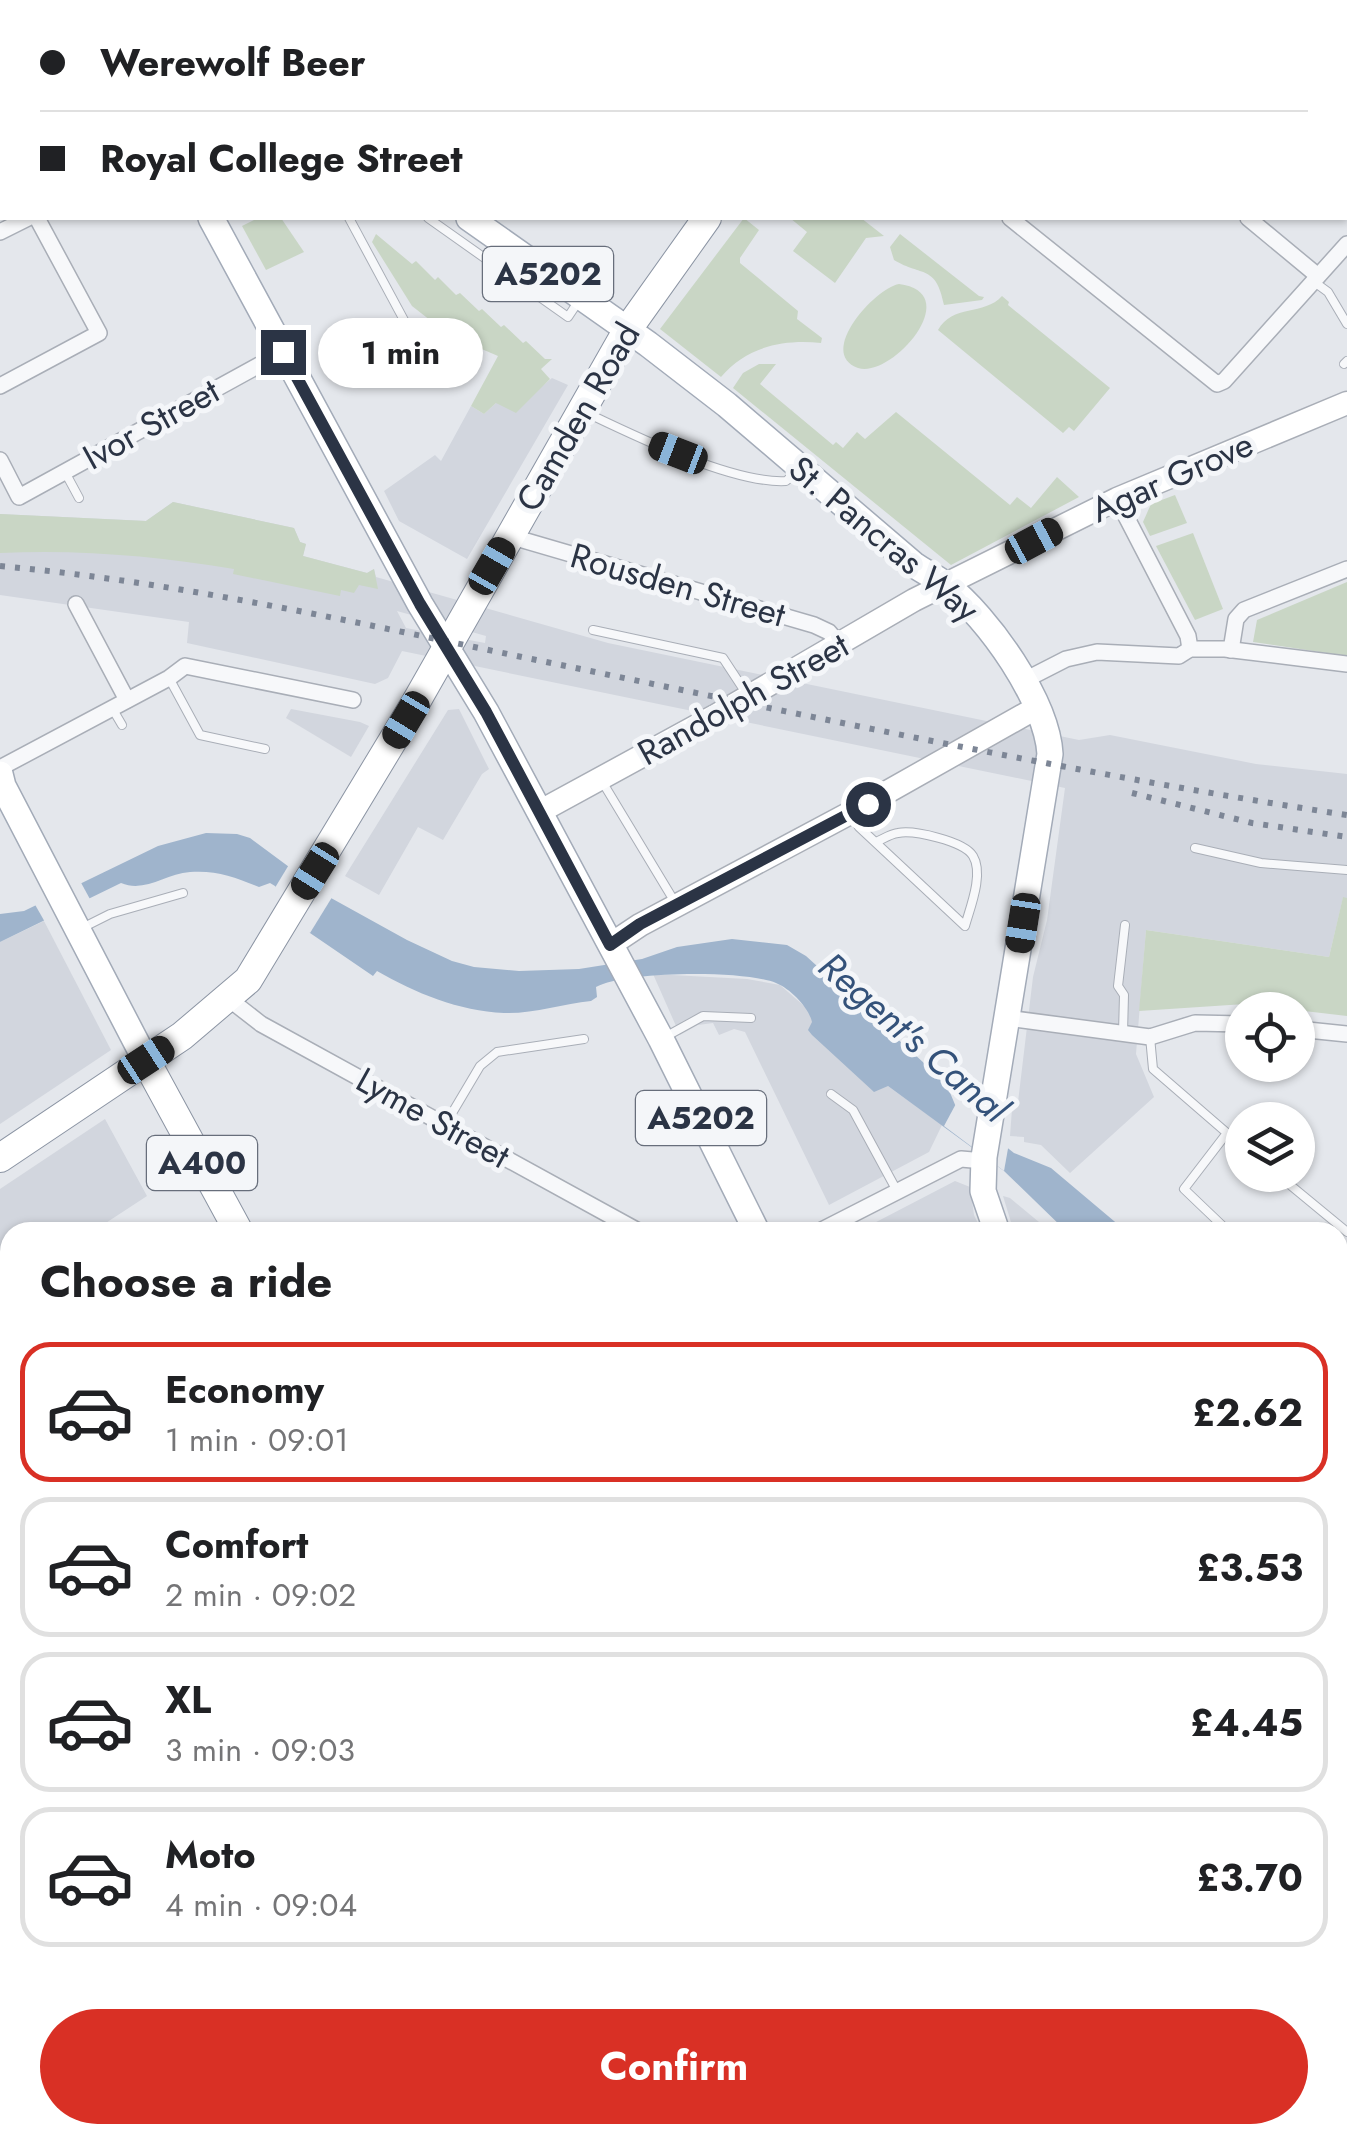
<!DOCTYPE html>
<meta charset="utf-8">
<style>
:root{--surface:#fff;--page:#f2f2f2;--text:#202124;--muted:#757577;--line:#e0e0e0;--accent:#d93025}
body{margin:0;font-family:Jost,sans-serif;background:var(--page);color:var(--text);height:100vh;display:flex;flex-direction:column;font-size:38px;white-space:nowrap}
*{box-sizing:border-box;margin:0}
p{font-size:32px;color:var(--muted)}
.icon{flex:none;width:55px;height:55px;fill:none;stroke:currentColor;stroke-width:2;stroke-linecap:round;stroke-linejoin:round}
.map{position:relative;flex:1;overflow:hidden}
.details{position:absolute;left:0px;top:1222px;width:1348px;height:922px;display:flex;flex-direction:column;background:var(--surface);border-radius:30px 30px 0 0;box-shadow:0 2px 8px #0004}
.details>*{flex:none}
.hud{position:absolute;left:0px;top:0px;width:1348px;height:220px;box-shadow:0 2px 8px #0004;display:grid;align-content:center;height:220px;padding:0 40px;background:var(--surface)}
.tools{position:absolute;left:1225px;top:992px;display:grid;gap:20px}
.tools a{display:grid;place-items:center;width:90px;height:90px;border-radius:50%;background:var(--surface);box-shadow:0 2px 8px #0004;font-size:50px}
.end{position:absolute;width:45px;height:45px;margin:-22px;border:12px solid #2b3445;background:#fff;box-shadow:0 0 0 5px #fff}
.from{border-radius:50%}
.bubble{position:absolute;height:70px;border-radius:35px;background:var(--surface);box-shadow:0 2px 8px #0004;font-size:32px;font-weight:700;line-height:70px;text-align:center}
.car{position:absolute;width:30px;height:60px;margin:-30px -15px;border-radius:12px;box-shadow:0 0 8px 2px #0007;background:linear-gradient(#222 24%,#8ab4d8 0 40%,#222 0 76%,#8ab4d8 0 86%,#222 0)}
.hud b{display:flex;align-items:center;gap:35px;height:95px;font-size:38px}
.hud b+b{border-top:2px solid var(--line)}
.hud i{width:25px;height:25px;background:var(--text)}
ul{padding:0;list-style:none}
li{display:flex;align-items:center;gap:30px;height:140px;margin:0 20px 15px;padding:0 20px;border:5px solid var(--line);border-radius:30px}
li div{flex:1}
li b{display:block;font-size:38px}
li em{font-style:normal;font-weight:700}
li.active{border-color:var(--accent)}
li>.icon{width:90px;height:90px;stroke-width:1.5}
h2{padding:0 40px;font-size:45px;line-height:120px}
.cta{display:flex;gap:20px;margin-top:auto;padding:20px 40px}
.cta a{flex:1;height:115px;border-radius:60px;background:var(--accent);color:#fff;font-size:40px;font-weight:700;line-height:115px;text-align:center}
.map>svg:first-child{display:block}
.built{fill:#d2d6de;fill-rule:evenodd}
.green{fill:#c9d6c5}
.water{fill:#9fb4cc}
.pier{fill:#e4e7ec}
.lines{fill:none;stroke-linecap:round;stroke-linejoin:round}
.lane-casing{stroke:#a9aeb7;stroke-width:10}
.street-casing{stroke:#a9aeb7;stroke-width:18}
.secondary-casing{stroke:#a9aeb7;stroke-width:25}
.primary-casing{stroke:#a3abb8;stroke-width:28}
.highway-casing{stroke:#8b94a3;stroke-width:30}
.lane{stroke:#f7f8fa;stroke-width:8}
.street{stroke:#f7f8fa;stroke-width:15}
.secondary{stroke:#fff;stroke-width:22}
.primary{stroke:#fff;stroke-width:25}
.highway{stroke:#fff;stroke-width:28}
.rail{stroke:#7d8696;stroke-width:6;stroke-dasharray:5 10;stroke-linecap:butt}
.route{stroke:#2b3445;stroke-width:12}
.labels{text-anchor:middle;dominant-baseline:central;stroke-width:10;stroke-linejoin:round;paint-order:stroke}
.shield{fill:#f4f6f9;stroke:#676e7b;stroke-width:2.5}
.shield-label{font-size:32px;font-weight:bold;fill:#2b3445}
.street-label{font-size:35px;fill:#2b3445;stroke:#f4f6f9}
.water-label{font-size:38px;font-style:italic;fill:#34527a;stroke:#f4f6f9}
</style>
<div class="map">
<svg width="1347" height="2143" viewBox="0 0 1347 2143">
<rect width="100%" height="100%" fill="#e4e7ec"/>
<g class="built">
<polygon points="552,378 568,385 467,559 399,521 384,491 435,455 441,461 471,406 484,414 496,403 540,388"/>
<path d="M173 502 294 528 300 542 306 544 303 556 367 573 374 569 376 577 608 643 1079 740 1110 735 1256 764 1347 774V898H1343L1329 957 1146 930 1136 1054 1154 1097 1070 1173 1041 1145 1024 1142V1137L1010 1136 1012 1109 1018 1102 1033 977 1047 920 1065 788 402 651 388 678 375 684 187 643 189 622 0 595V514L146 521ZM397 611 486 636 485 643 406 628Z"/>
<polygon points="291,709 360,722 369,726 351,757 286,718"/>
<polygon points="459,709 489,769 482,774 443,840 418,827 379,895 345,876 448,710"/>
<polygon points="44,921 111,1050 0,1124 0,942"/>
<polygon points="653,974 747,979 780,985 810,1011 813,1022 888,1086 942,1125 929,1152 829,1205 745,1032 734,1029 719,1035 713,1023 698,1025 680,1035"/>
<polygon points="105,1119 147,1196 92,1232 10,1232 10,1309 0,1314 0,1189"/>
<polygon points="955,1181 970,1187 974,1215 982,1232 857,1232"/>
<polygon points="1003,1196 1010,1198 1051,1232 1014,1232"/>
<polygon points="1338,1475 1347,1483 1347,1579 1338,1565"/>
<polygon points="1338,1630 1347,1644 1347,1821 1338,1826"/>
<polygon points="0,1821 10,1839 10,2052 0,2059"/>
<polygon points="1347,2098 1347,2143 1257,2143 1273,2135 1338,2135 1338,2102"/>
</g>
<g class="green">
<polygon points="258,218 281,218 304,252 266,270 242,226"/>
<path d="M744 218 759 230 740 258V263L798 311 797 319 822 338 821 343C783 339 746 347 721 377L660 329Z"/>
<polygon points="790,218 861,218 884,236 866,238 835,283 793,251 807,232"/>
<polygon points="376,234 412,264 416,261 435,280 438,277 456,295 460,293 479,311 482,309 501,327 504,325 523,343 526,341 545,359 552,359 541,369 550,379 516,413 496,403 484,414 471,406 498,356 449,335 412,306 372,242"/>
<path d="M900 234 979 296 984 297 982 300 944 305C936 264 922 277 894 260L890 247Z"/>
<path d="M899 284C967 293 891 379 858 368 816 353 875 288 899 284Z"/>
<path d="M1002 296 1009 302 1008 305 1110 388 1074 431 1069 427 1063 433 938 330C952 304 984 316 1002 296Z"/>
<polygon points="759,364 776,364 760,384 833,445 836,442 843,448 857,432 865,439 896,412 1010,505 1017,497 1031,508 1057,477 1079,497 951,565 733,388 743,373"/>
<polygon points="1175,495 1187,523 1150,536 1143,522 1151,504"/>
<path d="M173 502 294 528 300 542 306 544 303 556 367 573 374 569 378 589 359 585 354 593 341 590 340 596 233 574 234 569C156 556 79 549 0 553V514L146 521Z"/>
<polygon points="1193,533 1223,609 1195,620 1156,546"/>
<polygon points="1347,582 1347,656 1253,642 1257,620"/>
<polygon points="1343,897 1347,898 1347,1016 1245,1004 1139,1011 1146,930 1329,957"/>
</g>
<path class="water" d="M206 833 237 834 250 838 331 898 407 940 452 961 474 967 519 971 579 969 642 959 677 947 732 939 787 945 806 956 946 1083 956 1107 1014 1153 1051 1168 1127 1232H1067L1004 1171 888 1086 874 1092 812 1035 808 1030 812 1022C809 1008 791 989 776 983 745 970 625 971 596 987L597 997 591 1001C563 1004 533 1014 504 1013 459 1011 415 993 377 971L373 976 310 933 275 886 270 883 259 887C235 877 216 870 190 872 165 874 145 893 121 883L0 942V914L24 911 158 846Z"/>
<g class="pier">
<polygon points="290,863 334,894 310,933 299,927 273,891"/>
<polygon points="79,879 91,901 46,924 33,901"/>
<polygon points="958,1100 1009,1143 1004,1171 944,1126"/>
</g>
<g class="lines">
<g class="lane-casing">
<g id="lane">
<polyline points="793,2 796,0"/>
<polyline points="0,86 2,85"/>
<polyline points="349,218 412,335 428,352 466,376"/>
<polyline points="428,218 568,317 578,302"/>
<polyline points="1313,281 1328,292 1347,324"/>
<polyline points="1344,364 1347,361"/>
<path d="M589 414C637 437 734 484 786 481L799 470"/>
<polyline points="65,472 79,498"/>
<polyline points="593,630 723,658 746,693"/>
<polyline points="169,678 200,735 265,749"/>
<polyline points="112,708 122,725"/>
<polyline points="603,783 676,904"/>
<path d="M852 816 859 827 965 926C970 908 984 874 973 856 964 841 914 830 898 833 890 834 883 839 876 842"/>
<polyline points="1195,848 1261,863 1347,870"/>
<polyline points="82,928 110,914 183,893"/>
<polyline points="1123,1033 1124,995 1118,986 1125,925"/>
<polyline points="665,1037 703,1016 751,1018"/>
<polyline points="1150,1037 1153,1069 1227,1133 1184,1189 1229,1232"/>
<polyline points="831,1094 853,1110 897,1191"/>
<polyline points="445,1125 480,1066 497,1052 584,1039"/>
<polyline points="1227,1133 1242,1146"/>
<polyline points="1278,1175 1347,1232"/>
<polyline points="1338,1315 1347,1322"/>
<polyline points="1338,1715 1347,1732"/>
<polyline points="1166,2135 1170,2143"/>
<polyline points="527,2138 533,2135"/>
<polyline points="374,2143 382,2135"/>
</g>
</g>
<g class="street-casing">
<g id="street">
<polyline points="456,0 459,2"/>
<polyline points="863,0 866,2"/>
<polyline points="982,0 986,2"/>
<polyline points="368,2 370,0"/>
<polyline points="653,2 655,0"/>
<polyline points="1129,2 1131,0"/>
<polyline points="0,22 2,22"/>
<polyline points="1010,218 1217,384 1224,381 1347,244"/>
<polyline points="1248,218 1318,276"/>
<polyline points="0,232 28,218"/>
<polyline points="0,386 99,333 37,218"/>
<polyline points="0,460 19,497 283,352"/>
<polyline points="1117,499 1188,636 1190,649"/>
<polyline points="509,536 814,625 829,632 840,645"/>
<polyline points="76,604 127,700"/>
<polyline points="1231,650 1236,619 1244,610 1347,569"/>
<polyline points="1023,681 1066,659 1097,652 1179,656 1190,649 1225,649 1347,664"/>
<polyline points="0,768 169,678 185,666 353,700"/>
<polyline points="229,999 261,1024 640,1232"/>
<polyline points="1007,1018 1150,1037 1195,1023 1242,1024"/>
<polyline points="1298,1029 1347,1034"/>
<polyline points="818,1232 961,1159 984,1161"/>
<polyline points="0,1402 10,1397"/>
<polyline points="0,1424 10,1441"/>
<polyline points="64,2135 69,2143"/>
<polyline points="909,2135 913,2143"/>
<polyline points="1008,2135 1012,2143"/>
<polyline points="944,2143 959,2135"/>
</g>
</g>
<g class="secondary-casing">
<g id="secondary">
<polyline points="539,812 715,716 914,600 1117,499 1347,403"/>
<polyline points="610,945 640,925 850,813 1036,708"/>
<polyline points="220,2135 224,2143"/>
</g>
</g>
<g class="primary-casing">
<g id="primary">
<polyline points="68,0 70,2"/>
<polyline points="113,0 118,2"/>
<polyline points="211,218 420,604 486,712 661,1039 757,1232"/>
<path d="M469 218 648 344 727 405 913 564C924 572 936 577 946 585 988 617 1047 701 1050 754L984 1157 983 1191 997 1232"/>
<polyline points="0,774 3,786 146,1061"/>
<polyline points="1338,1600 1347,1614"/>
<polyline points="0,1771 10,1788"/>
<polyline points="0,2080 10,2073"/>
<polyline points="1216,2135 1220,2143"/>
</g>
</g>
<g class="highway-casing">
<g id="highway">
<polyline points="890,2 893,0"/>
<polyline points="146,1061 239,1232"/>
<polyline points="0,1158 182,1036 248,980 416,702 628,329 707,218"/>
<polyline points="728,2135 732,2143"/>
</g>
</g>
<use href="#lane" class="lane"/>
<use href="#street" class="street"/>
<use href="#secondary" class="secondary"/>
<use href="#primary" class="primary"/>
<use href="#highway" class="highway"/>
<g class="rail">
<path d="M0 566C176 582 349 621 522 657 796 713 1070 773 1347 815"/>
<polyline points="1132,793 1252,823 1347,837"/>
</g>
</g>
<g class="lines">
<polyline class="route" points="283,352 420,604 486,712 610,945 640,924 868,804"/>
</g>
<g class="labels">
<g class="shield">
<rect x="483" y="247" width="130" height="54" rx="8"/>
<rect x="636" y="1091" width="130" height="54" rx="8"/>
<rect x="147" y="1136" width="110" height="54" rx="8"/>
</g>
<g class="shield-label">
<text x="548" y="274">A5202</text>
<text x="701" y="1118">A5202</text>
<text x="202" y="1163">A400</text>
</g>
<g class="street-label">
<text transform="translate(578 417) rotate(-60)">Camden Road</text>
<text transform="translate(151 424) rotate(-29)">Ivor Street</text>
<text transform="translate(1172 477) rotate(-24)">Agar Grove</text>
<text transform="translate(884 539) rotate(40)">St. Pancras Way</text>
<text transform="translate(678 585) rotate(16)">Rousden Street</text>
<text transform="translate(743 699) rotate(-29)">Randolph Street</text>
<text transform="translate(433 1118) rotate(29)">Lyme Street</text>
</g>
<g class="water-label">
<text transform="translate(914 1037) rotate(41)">Regent's Canal</text>
</g>
</g>
</svg>
<div class="tools">
<a><svg class="icon" aria-label="locate" viewBox="0 0 24 24"><circle cx="12" cy="12" r="6"/><path d="M12 2v4M12 18v4M2 12h4M18 12h4"/></svg></a>
<a><svg class="icon" aria-label="layers" viewBox="0 0 24 24"><path d="M12 4l9 5-9 5-9-5zM3 14l9 5 9-5"/></svg></a>
</div>
<i class="end from" style="left:868px;top:804px"></i>
<i class="end" style="left:283px;top:352px"></i>
<div class="bubble" style="left:318px;top:318px;width:165px">1 min</div>
<i class="car" style="left:678px;top:453px;rotate:291deg"></i>
<i class="car" style="left:1034px;top:541px;rotate:62deg"></i>
<i class="car" style="left:492px;top:566px;rotate:30deg"></i>
<i class="car" style="left:406px;top:720px;rotate:211deg"></i>
<i class="car" style="left:315px;top:871px;rotate:212deg"></i>
<i class="car" style="left:1023px;top:923px;rotate:189deg"></i>
<i class="car" style="left:146px;top:1060px;rotate:57deg"></i>
<div class="hud">
<b><i class="from"></i>Werewolf Beer</b>
<b><i></i>Royal College Street</b>
</div>
<section class="details">
<h2>Choose a ride</h2>
<ul>
<li class="active"><svg class="icon" aria-label="car" viewBox="0 0 24 24"><path d="M5 17H2v-5l4-1 3-4h7l3 4 3 1v5h-3M9 17h6M6 11h13"/><circle cx="7" cy="17" r="2"/><circle cx="17" cy="17" r="2"/></svg><div><b>Economy</b><p>1 min · 09:01</p></div><em>£2.62</em></li>
<li><svg class="icon" aria-label="car" viewBox="0 0 24 24"><path d="M5 17H2v-5l4-1 3-4h7l3 4 3 1v5h-3M9 17h6M6 11h13"/><circle cx="7" cy="17" r="2"/><circle cx="17" cy="17" r="2"/></svg><div><b>Comfort</b><p>2 min · 09:02</p></div><em>£3.53</em></li>
<li><svg class="icon" aria-label="car" viewBox="0 0 24 24"><path d="M5 17H2v-5l4-1 3-4h7l3 4 3 1v5h-3M9 17h6M6 11h13"/><circle cx="7" cy="17" r="2"/><circle cx="17" cy="17" r="2"/></svg><div><b>XL</b><p>3 min · 09:03</p></div><em>£4.45</em></li>
<li><svg class="icon" aria-label="car" viewBox="0 0 24 24"><path d="M5 17H2v-5l4-1 3-4h7l3 4 3 1v5h-3M9 17h6M6 11h13"/><circle cx="7" cy="17" r="2"/><circle cx="17" cy="17" r="2"/></svg><div><b>Moto</b><p>4 min · 09:04</p></div><em>£3.70</em></li>
</ul>
<div class="cta"><a>Confirm</a></div>
</section>
</div>
